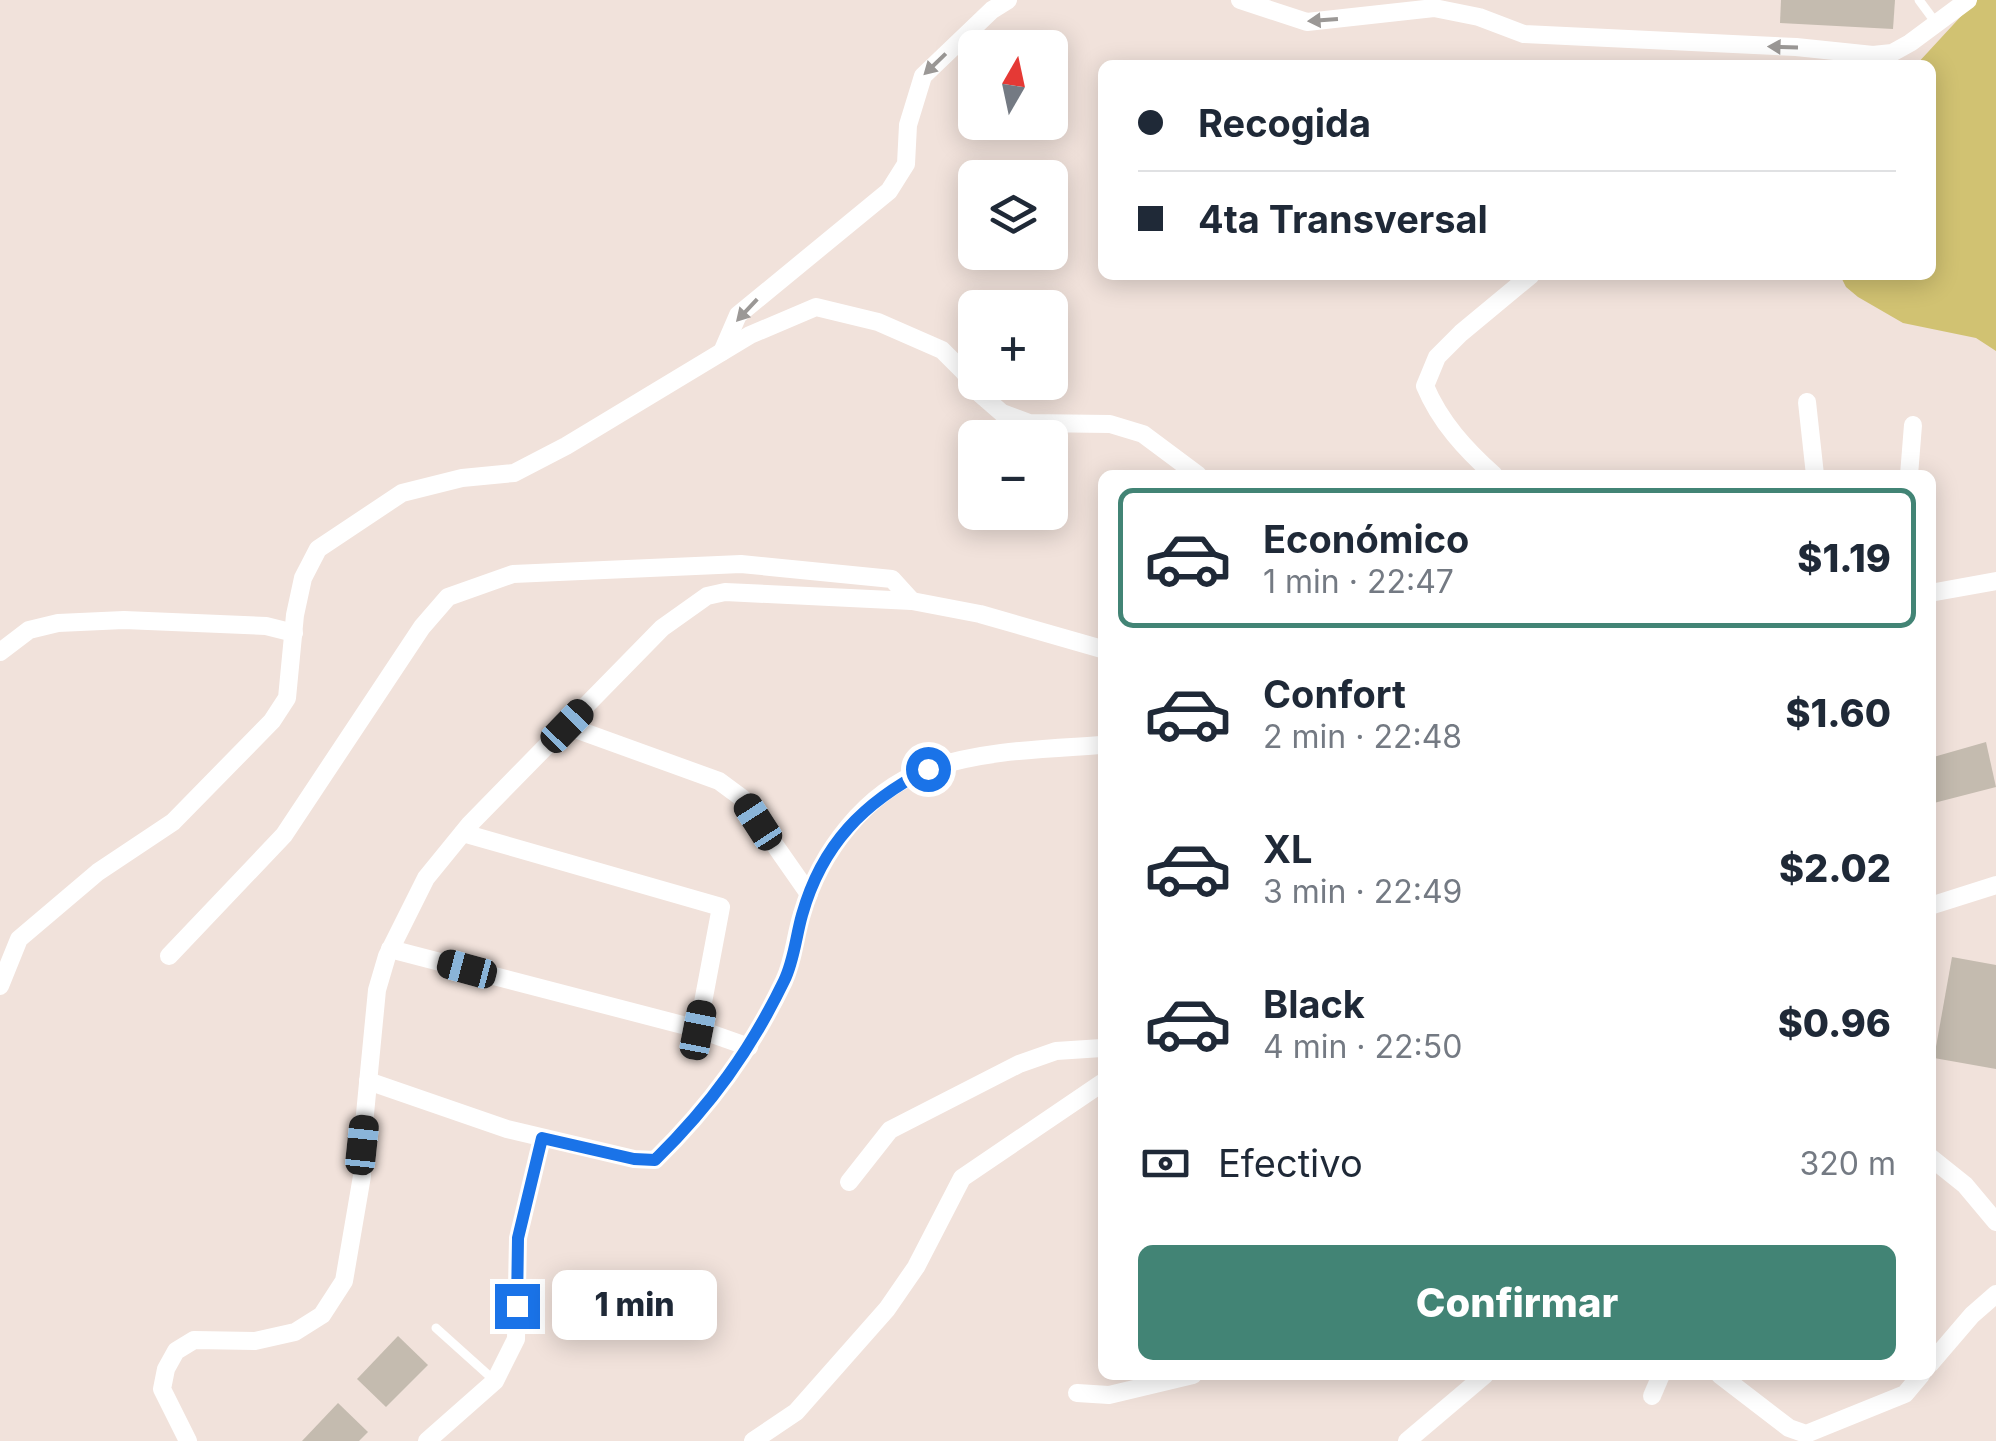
<!DOCTYPE html>
<html lang="es">
<meta charset="utf-8">
<style>
:root{--surface:#fff;--page:#f6f6f7;--text:#1f2937;--muted:#747a83;--line:#e0e1e3;--accent:#428475}
body{margin:0;font-family:Inter,sans-serif;background:var(--page);color:var(--text);height:100vh;display:flex;flex-direction:column;font-size:38px;white-space:nowrap}
*{box-sizing:border-box;margin:0}
p{font-size:32px;color:var(--muted)}
.icon{flex:none;width:55px;height:55px;fill:none;stroke:currentColor;stroke-width:2;stroke-linecap:round;stroke-linejoin:round}
.map{position:relative;flex:1;overflow:hidden}
.drawer{position:absolute;left:1098px;top:470px;width:838px;height:910px;display:flex;flex-direction:column;background:var(--surface);border-radius:15px;box-shadow:0 5px 25px #0003}
.drawer>*{flex:none}
.guide{position:absolute;left:1098px;top:60px;width:838px;height:220px;border-radius:15px;box-shadow:0 5px 25px #0003;display:grid;align-content:center;height:220px;padding:0 40px;background:var(--surface)}
.needle{width:65px;rotate:9deg}
.tools{position:absolute;left:958px;top:30px;display:grid;gap:20px}
.tools a{display:grid;place-items:center;width:110px;height:110px;border-radius:15px;background:var(--surface);box-shadow:0 5px 25px #0003;font-size:50px}
.end{position:absolute;width:45px;height:45px;margin:-22px;border:12px solid #1a73e8;background:#fff;box-shadow:0 0 0 5px #fff}
.from{border-radius:50%}
.bubble{position:absolute;height:70px;border-radius:15px;background:var(--surface);box-shadow:0 5px 25px #0003;font-size:32px;font-weight:800;line-height:70px;text-align:center}
.car{position:absolute;width:30px;height:60px;margin:-30px -15px;border-radius:12px;box-shadow:0 0 8px 2px #0007;background:linear-gradient(#222 24%,#8ab4d8 0 40%,#222 0 76%,#8ab4d8 0 86%,#222 0)}
.guide b{display:flex;align-items:center;gap:35px;height:95px;font-size:38px}
.guide b+b{border-top:2px solid var(--line)}
.guide i{width:25px;height:25px;background:var(--text)}
ul{padding:18px 0 0;list-style:none}
li{display:flex;align-items:center;gap:30px;height:140px;margin:0 20px 15px;padding:0 20px;border:5px solid transparent;border-radius:15px}
li div{flex:1}
li b{display:block;font-size:38px}
li em{font-style:normal;font-weight:800}
li.selected{border-color:var(--accent)}
li>.icon{width:90px;height:90px;stroke-width:1.5}
.pay{display:flex;align-items:center;gap:25px;height:110px;padding:0 40px;font-size:38px}
.pay p{margin-inline-start:auto}
.button{display:flex;gap:20px;margin-top:auto;padding:20px 40px}
.button a{flex:1;height:115px;border-radius:15px;background:var(--accent);color:#fff;font-size:40px;font-weight:800;line-height:115px;text-align:center}
.map>svg:first-child{display:block}
.green{fill:#d1c272}
.building{fill:#c4bbaf}
.lines{fill:none;stroke-linecap:round;stroke-linejoin:round}
.lane{stroke:#fff;stroke-width:9}
.street{stroke:#fff;stroke-width:18}
.oneway{fill:#9b9896}
.route{stroke:#1a73e8;stroke-width:12}
</style>
<div class="map">
<svg width="1996" height="1441" viewBox="0 0 1996 1441">
<rect width="100%" height="100%" fill="#f1e2db"/>
<polygon class="green" points="1976,0 1996,0 1996,351 1976,338 1903,323 1858,297 1846,287 1840,275 1930,275 1930,65 1916,65"/>
<g class="building">
<polygon points="1781,0 1895,0 1893,29 1780,23"/>
<polygon points="1986,742 1996,787 1930,804 1930,758"/>
<polygon points="1952,957 1996,965 1996,1069 1934,1058"/>
<polygon points="398,1336 428,1365 386,1407 357,1379"/>
<polygon points="338,1403 368,1432 359,1441 302,1441"/>
</g>
<g class="lines">
<g class="lane">
<polyline points="1919,0 1936,23"/>
<polyline points="436,1328 495,1381"/>
</g>
<g class="street">
<polyline points="1240,0 1307,22 1434,8 1479,17 1524,34 1796,47 1873,55 1892,53 1910,43 1968,0"/>
<polyline points="722,352 738,315 889,191 906,164 908,125 923,76 992,10 1008,0"/>
<polyline points="1807,402 1815,475"/>
<path d="M1494 475C1466 450 1440 422 1425 386L1437 357 1461 333 1531 275"/>
<polyline points="1909,475 1913,425"/>
<polyline points="1930,593 1996,581"/>
<polyline points="0,652 29,630 58,623 124,620 266,626 294,633"/>
<polyline points="567,726 719,781 742,798 809,894"/>
<polyline points="463,833 721,907 698,1029"/>
<polyline points="1930,906 1996,885"/>
<polyline points="390,949 698,1029 749,1047"/>
<polyline points="169,956 284,835 422,627 448,597 513,574 741,564 892,579 912,601"/>
<polyline points="0,986 19,939 98,872 173,822 272,721 287,698 295,615 303,578 318,549 402,493 462,478 514,473 566,446 750,335 816,307 878,322 942,350 964,372 979,393 1002,413 1029,423 1110,424 1143,434 1198,475"/>
<path d="M368 1081 507 1129 634 1159 655 1160C710 1106 751 1050 784 981 794 960 795 936 802 914 820 852 866 791 928 769 984 750 1045 749 1102 745"/>
<polyline points="1930,1157 1965,1185 1996,1222"/>
<polyline points="849,1182 890,1130 1019,1064 1056,1051 1102,1048"/>
<polyline points="1930,1364 1972,1315 1996,1294"/>
<polyline points="1720,1375 1789,1428 1806,1434 1905,1394 1921,1375"/>
<polyline points="1077,1393 1109,1395 1193,1375"/>
<polyline points="1652,1396 1661,1375"/>
<polyline points="188,1441 162,1389 166,1369 176,1351 194,1340 255,1341 295,1332 322,1315 344,1281 362,1176 362,1145 377,990 387,956 426,878 470,824 662,628 707,596 725,592 912,601 980,614 1102,649"/>
<polyline points="427,1441 495,1381 516,1339 518,1238 542,1138"/>
<polyline points="753,1441 796,1412 887,1309 916,1267 962,1178 1102,1083"/>
<polyline points="1407,1441 1485,1375"/>
</g>
</g>
<defs><path id="oneway-solid" d="M-6-.8H1V-3.2L6.5 0L1 3.2V.8H-6Z" transform="scale(2.5)"/></defs>
<g class="oneway">
<use href="#oneway-solid" transform="translate(1323 20) rotate(176)"/>
<use href="#oneway-solid" transform="translate(1783 47) rotate(-178)"/>
<use href="#oneway-solid" transform="translate(935 64) rotate(136)"/>
<use href="#oneway-solid" transform="translate(747 310) rotate(133)"/>
</g>
<g class="lines">
<path class="route" d="M517 1306 518 1238 542 1138 634 1159 655 1160C711 1105 750 1051 784 981 794 961 796 936 802 915 822 844 864 802 928 769"/>
</g>
</svg>
<div class="tools">
<a><svg class="needle" viewBox="-14 -14 28 28"><path d="M0-13l5 13h-10z" fill="#e53935"/><path d="M0 13l5-13h-10z" fill="#747a83"/></svg></a>
<a><svg class="icon" aria-label="layers" viewBox="0 0 24 24"><path d="M12 4l9 5-9 5-9-5zM3 14l9 5 9-5"/></svg></a>
<a>+</a>
<a>−</a>
</div>
<i class="end from" style="left:928px;top:769px"></i>
<i class="end" style="left:517px;top:1306px"></i>
<div class="bubble" style="left:552px;top:1270px;width:165px">1 min</div>
<i class="car" style="left:567px;top:726px;rotate:44deg"></i>
<i class="car" style="left:758px;top:822px;rotate:327deg"></i>
<i class="car" style="left:467px;top:969px;rotate:285deg"></i>
<i class="car" style="left:698px;top:1030px;rotate:11deg"></i>
<i class="car" style="left:362px;top:1145px;rotate:6deg"></i>
<div class="guide">
<b><i class="from"></i>Recogida</b>
<b><i></i>4ta Transversal</b>
</div>
<section class="drawer">
<ul>
<li class="selected"><svg class="icon" aria-label="car" viewBox="0 0 24 24"><path d="M5 17H2v-5l4-1 3-4h7l3 4 3 1v5h-3M9 17h6M6 11h13"/><circle cx="7" cy="17" r="2"/><circle cx="17" cy="17" r="2"/></svg><div><b>Económico</b><p>1 min · 22:47</p></div><em>$1.19</em></li>
<li><svg class="icon" aria-label="car" viewBox="0 0 24 24"><path d="M5 17H2v-5l4-1 3-4h7l3 4 3 1v5h-3M9 17h6M6 11h13"/><circle cx="7" cy="17" r="2"/><circle cx="17" cy="17" r="2"/></svg><div><b>Confort</b><p>2 min · 22:48</p></div><em>$1.60</em></li>
<li><svg class="icon" aria-label="car" viewBox="0 0 24 24"><path d="M5 17H2v-5l4-1 3-4h7l3 4 3 1v5h-3M9 17h6M6 11h13"/><circle cx="7" cy="17" r="2"/><circle cx="17" cy="17" r="2"/></svg><div><b>XL</b><p>3 min · 22:49</p></div><em>$2.02</em></li>
<li><svg class="icon" aria-label="car" viewBox="0 0 24 24"><path d="M5 17H2v-5l4-1 3-4h7l3 4 3 1v5h-3M9 17h6M6 11h13"/><circle cx="7" cy="17" r="2"/><circle cx="17" cy="17" r="2"/></svg><div><b>Black</b><p>4 min · 22:50</p></div><em>$0.96</em></li>
</ul>
<div class="pay"><svg class="icon" aria-label="cash" viewBox="0 0 24 24"><path d="M3 7h18v10H3z"/><circle cx="12" cy="12" r="2"/></svg>Efectivo<p>320 m</p></div>
<div class="button"><a>Confirmar</a></div>
</section>
</div>
